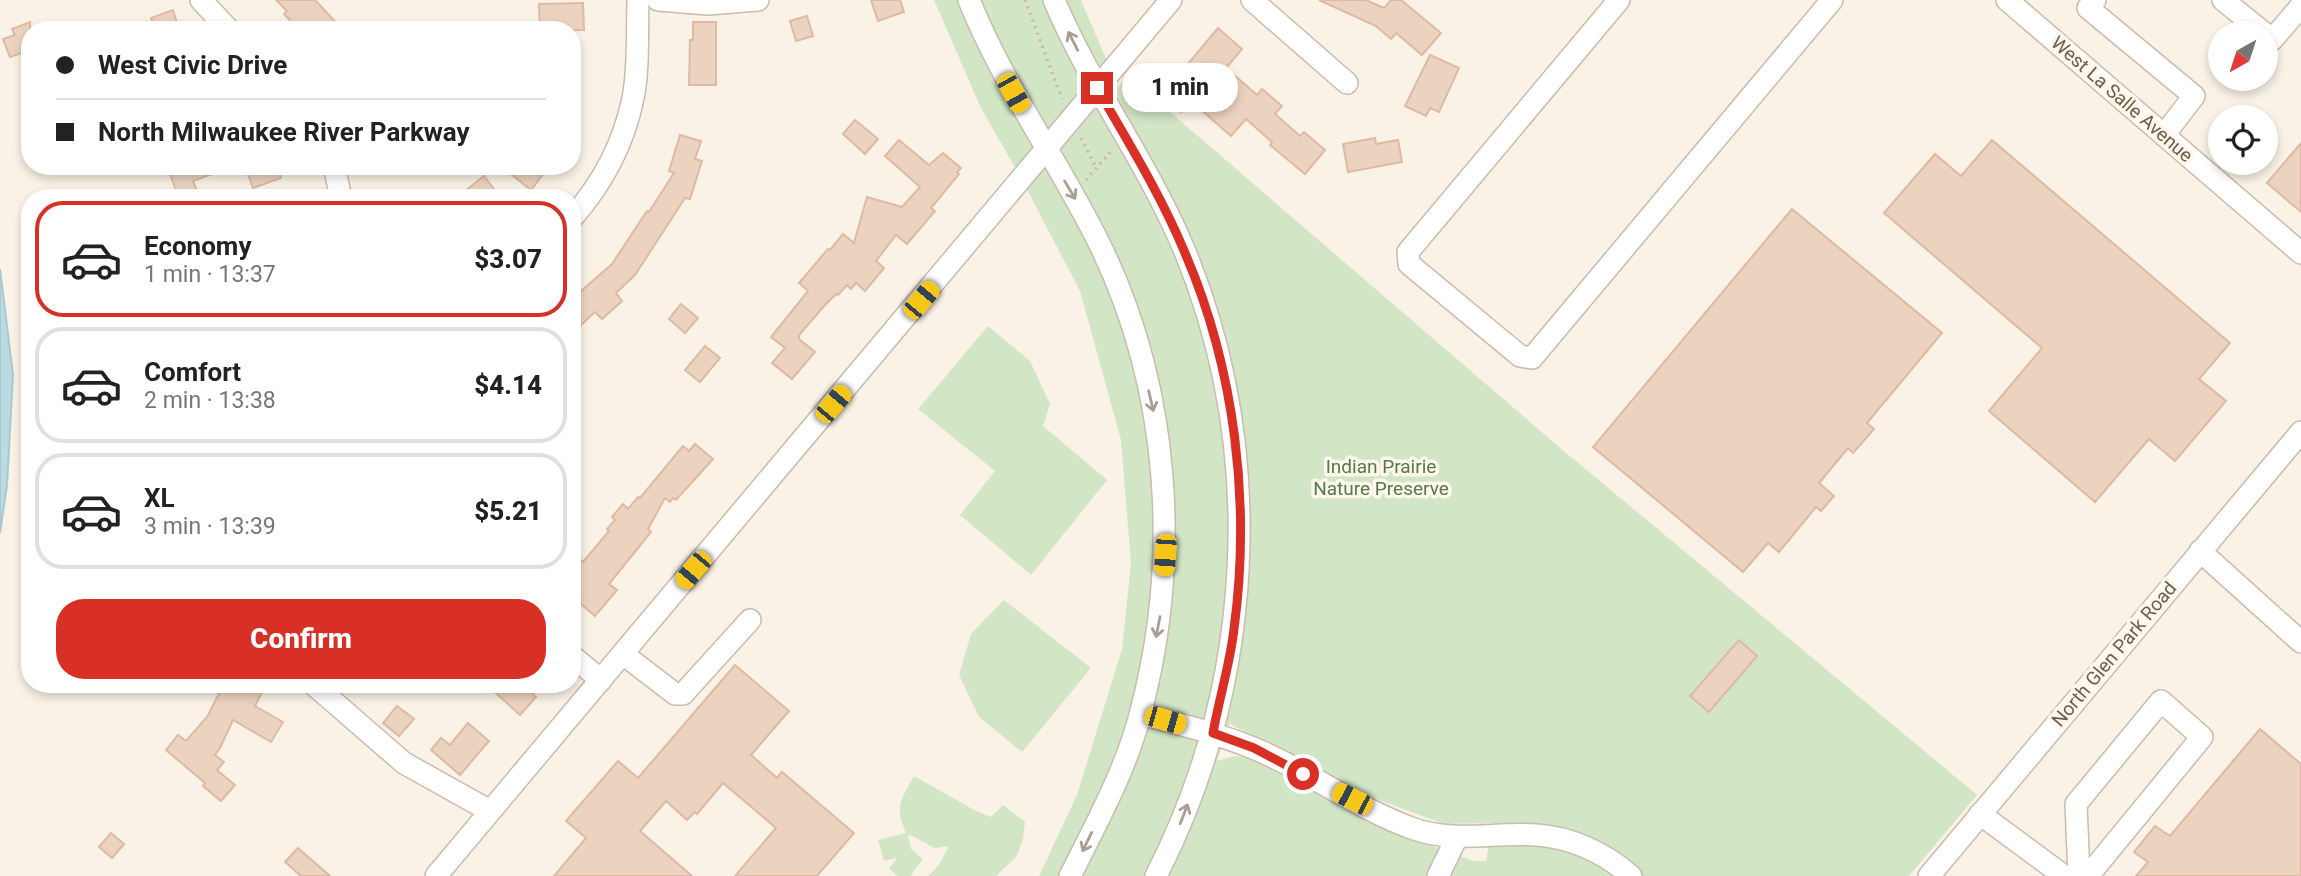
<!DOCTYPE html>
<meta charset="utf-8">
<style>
:root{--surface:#fff;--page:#f2f2f2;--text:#222;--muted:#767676;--line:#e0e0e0;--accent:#d93025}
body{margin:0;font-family:Roboto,sans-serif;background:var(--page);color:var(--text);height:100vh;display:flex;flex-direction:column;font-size:26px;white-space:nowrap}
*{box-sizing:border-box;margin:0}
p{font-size:23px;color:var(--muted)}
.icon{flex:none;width:38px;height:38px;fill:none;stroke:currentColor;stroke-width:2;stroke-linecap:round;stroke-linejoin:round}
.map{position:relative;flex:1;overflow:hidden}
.side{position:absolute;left:21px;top:189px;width:560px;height:504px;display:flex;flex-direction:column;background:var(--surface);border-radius:28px;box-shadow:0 4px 10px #0003}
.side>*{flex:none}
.hud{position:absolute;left:21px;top:21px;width:560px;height:154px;border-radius:28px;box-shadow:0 4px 10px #0003;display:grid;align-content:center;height:154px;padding:0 35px;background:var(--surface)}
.needle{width:46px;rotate:219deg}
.fabs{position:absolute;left:2208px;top:21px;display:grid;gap:14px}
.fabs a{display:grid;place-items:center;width:70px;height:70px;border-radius:50%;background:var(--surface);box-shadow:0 4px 10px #0003;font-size:35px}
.end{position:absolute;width:32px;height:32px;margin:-16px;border:9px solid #d93025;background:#fff;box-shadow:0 0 0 4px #fff}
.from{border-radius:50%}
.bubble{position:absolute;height:49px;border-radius:24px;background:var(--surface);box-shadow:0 4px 10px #0003;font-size:23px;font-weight:800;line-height:49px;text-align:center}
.car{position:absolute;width:21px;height:42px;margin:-21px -10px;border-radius:9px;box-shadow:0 0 5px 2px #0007;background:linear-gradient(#f5c518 24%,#345 0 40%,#f5c518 0 76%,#345 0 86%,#f5c518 0)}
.hud b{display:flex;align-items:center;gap:24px;height:66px;font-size:26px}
.hud b+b{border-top:2px solid var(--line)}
.hud i{width:18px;height:18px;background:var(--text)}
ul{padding:12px 0 0;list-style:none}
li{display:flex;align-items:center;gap:21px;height:116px;margin:0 14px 10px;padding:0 21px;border:4px solid var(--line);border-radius:28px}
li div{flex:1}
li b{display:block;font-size:26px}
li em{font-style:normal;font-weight:800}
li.active{border-color:var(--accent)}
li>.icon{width:63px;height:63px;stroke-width:1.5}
.action{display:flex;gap:14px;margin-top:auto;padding:14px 35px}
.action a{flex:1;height:80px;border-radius:28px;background:var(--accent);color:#fff;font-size:28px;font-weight:800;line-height:80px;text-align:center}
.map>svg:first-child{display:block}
.green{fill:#d2e6c6;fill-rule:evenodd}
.water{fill:#bcdbe1;stroke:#a4cad2;stroke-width:2}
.building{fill:#ecd3c0;stroke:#ddbaa2;stroke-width:2}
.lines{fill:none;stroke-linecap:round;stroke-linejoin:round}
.minor-casing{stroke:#cabbad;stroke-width:24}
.path{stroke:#d1b6a4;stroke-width:3.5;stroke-dasharray:2 5;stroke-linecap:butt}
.minor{stroke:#fff;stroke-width:21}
.oneway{stroke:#a99d94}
.route{stroke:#d93025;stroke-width:9}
.labels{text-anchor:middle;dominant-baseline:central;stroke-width:7;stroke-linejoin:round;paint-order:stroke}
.street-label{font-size:19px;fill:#705b4d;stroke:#fdf7ec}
.park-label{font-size:19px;fill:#577a4a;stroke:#fdf7ec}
</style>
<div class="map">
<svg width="2301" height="876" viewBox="0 0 2301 876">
<rect width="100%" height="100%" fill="#faf2e6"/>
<g class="green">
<path d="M934 0H1081L1118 87 1127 75 1559 447 1977 795 1909 876H1039L1077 795 1122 649 1131 564 1121 440 1080 291 1021 178 981 108ZM1230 724 1379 800 1444 824 1493 823 1486 861H1473L1379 825 1254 758 1235 756 1217 761Z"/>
<polygon points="988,326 1030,361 1050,404 1043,426 1107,480 1031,575 960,515 995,471 918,409"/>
<polygon points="1004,600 1091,668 1022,752 979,717 959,675 971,634"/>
<path d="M914 776 974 810 991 817 1003 805 1025 822 1023 839 1016 857 996 876H928L938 866 949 846 935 848 908 834 911 849 923 859 910 876H898L889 869 897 858 884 861 878 840 906 833C894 807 901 800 914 776Z"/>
</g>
<polygon class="water" points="0,269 13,375 7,485 0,533"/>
<g class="building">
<polygon points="276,0 315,0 343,30 299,30 284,14 287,11"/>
<polygon points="871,0 900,0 904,12 878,21"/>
<polygon points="1319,0 1366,0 1384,8 1391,0 1401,0 1441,33 1422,55 1396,33 1391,39 1376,26"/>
<polygon points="583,3 584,30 540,30 539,4"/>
<polygon points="173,10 178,26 168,30 156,30 151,18"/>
<polygon points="807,16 813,36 796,41 790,21"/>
<polygon points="30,22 30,70 29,71 22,53 10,57 3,39 15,35 12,29"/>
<polygon points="693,22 716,22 716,85 689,85 690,40 693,40"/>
<polygon points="1218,28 1242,49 1226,68 1257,95 1262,89 1282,106 1275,114 1300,136 1304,132 1325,150 1305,174 1270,145 1272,142 1246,119 1231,136 1191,101 1181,112 1161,96"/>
<polygon points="1430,55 1459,68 1439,112 1430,108 1426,116 1405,106"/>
<polygon points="855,120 878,139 865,154 843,134"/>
<polygon points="680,135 701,141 695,159 702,161 690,199 685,198 635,275 616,293 622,301 602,319 595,312 580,326 572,318 572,299 612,264 647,211 649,212 674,173 669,171"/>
<polygon points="1375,138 1376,144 1398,140 1402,162 1348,172 1343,144"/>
<polygon points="899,140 929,165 943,153 961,168 957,172 959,174 931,208 935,211 907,244 896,235 876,261 884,268 865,291 856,283 851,289 847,285 838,295 836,294 825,305 799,335 799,339 815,352 792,379 772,363 785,348 771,337 808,291 799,283 828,249 830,250 843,234 854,243 867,197 902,207 920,187 885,156"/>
<polygon points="1992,140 2230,343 2199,379 2226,401 2175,461 2149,439 2095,502 1989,411 2042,348 1884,213 1935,154 1961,176"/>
<polygon points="2301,143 2301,212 2267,183"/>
<polygon points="167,166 227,166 228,168 193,181 200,198 179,198"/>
<polygon points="245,166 277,166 281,178 253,188"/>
<polygon points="501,166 549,166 531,190"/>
<polygon points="484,176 501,198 456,198"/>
<polygon points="1792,209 1942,333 1867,423 1874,429 1853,453 1848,448 1819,483 1834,496 1821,511 1816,507 1779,552 1768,543 1743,572 1593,447"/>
<polygon points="681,304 698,318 685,333 669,319"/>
<polygon points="705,346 720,358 700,382 685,370"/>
<polygon points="695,444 713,459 676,500 673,498 670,502 665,498 648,529 651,532 609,584 617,590 595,616 575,599 580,593 572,586 572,552 583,562 609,531 607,529 615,520 612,517 623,504 628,509 638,497 640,498 683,446 689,451"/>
<polygon points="1739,640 1757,656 1709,712 1690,696"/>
<polygon points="735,665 789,711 751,755 777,778 782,772 854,833 817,876 735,876 776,828 723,783 697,814 695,812 687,820 666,801 640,831 692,876 554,876 586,838 566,821 618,761 638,778"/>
<polygon points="224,684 266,684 255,706 283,722 271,742 233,720 220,748 215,755 224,762 217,770 235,785 221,801 203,786 205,783 166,750 178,735 186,741 207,717"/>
<polygon points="486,684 523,684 536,697 520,715"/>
<polygon points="397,706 414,719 399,736 383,723"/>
<polygon points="468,723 489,741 460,775 431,750 441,738 450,745"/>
<polygon points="2260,729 2301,764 2301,876 2136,876 2148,862 2134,852 2155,826 2170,836"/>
<polygon points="111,833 124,844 112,858 99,847"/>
<polygon points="298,848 330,876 301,876 285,862"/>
</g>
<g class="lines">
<g class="minor-casing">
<g id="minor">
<polyline points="201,0 229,30"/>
<polyline points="658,0 708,4 758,0"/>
<path d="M969 0C1004 87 1060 163 1101 247 1170 390 1181 558 1141 711 1127 768 1096 824 1070 876"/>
<path d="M1054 0C1091 88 1150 166 1186 254 1267 454 1254 684 1156 876"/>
<polyline points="1252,0 1347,83"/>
<polyline points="1619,0 1408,252 1409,264 1520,356 1532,358 1832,0"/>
<polyline points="2007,0 2301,253"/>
<polyline points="2095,0 2088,8 2194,96 2164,135"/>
<polyline points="2223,0 2264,33"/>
<polyline points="2266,35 2272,40 2301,6"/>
<polyline points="334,166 341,198"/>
<path d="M572 218C602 184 624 143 633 98 639 70 637 30 638 0"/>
<polyline points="2200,551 2301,642"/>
<polyline points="623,654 675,694 683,694 750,620"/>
<polyline points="572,656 601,680"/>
<polyline points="313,684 404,763 490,811"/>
<path d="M1141 714C1178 724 1217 733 1253 748 1308 770 1357 809 1414 829 1454 843 1495 832 1536 835 1571 837 1605 853 1631 876"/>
<polyline points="1980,814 2064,876"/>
<polyline points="436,876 1171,0"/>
<polyline points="1438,876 1457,837"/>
<polyline points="1929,876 2301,432"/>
<polyline points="2079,876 2076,804 2161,701 2202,737 2088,876"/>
</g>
</g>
<g class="path">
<polyline points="1025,0 1062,99"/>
<polyline points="1081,138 1096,168"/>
<polyline points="1086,180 1113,149"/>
</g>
<use href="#minor" class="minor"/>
</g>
<defs><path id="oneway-shaft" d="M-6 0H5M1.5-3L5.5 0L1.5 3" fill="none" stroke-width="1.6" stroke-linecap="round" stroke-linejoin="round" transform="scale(1.75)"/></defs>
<g class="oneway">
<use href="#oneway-shaft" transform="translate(1073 41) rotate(-117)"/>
<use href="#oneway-shaft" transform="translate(1070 190) rotate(59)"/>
<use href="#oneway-shaft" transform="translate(1151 401) rotate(77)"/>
<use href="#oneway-shaft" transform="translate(1158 627) rotate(101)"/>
<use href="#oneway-shaft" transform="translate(1184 814) rotate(-69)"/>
<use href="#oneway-shaft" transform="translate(1087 842) rotate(116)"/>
</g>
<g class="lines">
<path class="route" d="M1097 88C1128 142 1161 195 1185 253 1235 369 1251 503 1234 629 1230 664 1219 699 1213 733L1254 748 1303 774"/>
</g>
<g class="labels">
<g class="street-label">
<text transform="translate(2122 99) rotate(41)">West La Salle Avenue</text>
<text transform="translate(2114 654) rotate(-50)">North Glen Park Road</text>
</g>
<g class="park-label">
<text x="1381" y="466">Indian Prairie<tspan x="1381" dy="22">Nature Preserve</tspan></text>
</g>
</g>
</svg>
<div class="fabs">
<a><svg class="needle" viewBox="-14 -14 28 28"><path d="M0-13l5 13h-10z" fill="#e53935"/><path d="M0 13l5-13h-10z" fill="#767676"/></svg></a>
<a><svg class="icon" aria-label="locate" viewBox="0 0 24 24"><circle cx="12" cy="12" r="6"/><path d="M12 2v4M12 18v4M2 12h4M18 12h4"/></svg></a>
</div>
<i class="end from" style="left:1303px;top:774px"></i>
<i class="end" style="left:1097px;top:88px"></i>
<div class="bubble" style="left:1122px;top:63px;width:116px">1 min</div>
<i class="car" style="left:1013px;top:93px;rotate:151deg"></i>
<i class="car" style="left:921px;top:300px;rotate:40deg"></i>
<i class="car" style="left:833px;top:404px;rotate:40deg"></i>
<i class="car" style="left:1165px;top:555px;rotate:184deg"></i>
<i class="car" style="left:693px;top:570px;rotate:220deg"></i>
<i class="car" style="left:1165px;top:720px;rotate:106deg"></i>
<i class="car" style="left:1352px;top:799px;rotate:297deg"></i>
<div class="hud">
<b><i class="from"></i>West Civic Drive</b>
<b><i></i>North Milwaukee River Parkway</b>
</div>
<section class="side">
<ul>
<li class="active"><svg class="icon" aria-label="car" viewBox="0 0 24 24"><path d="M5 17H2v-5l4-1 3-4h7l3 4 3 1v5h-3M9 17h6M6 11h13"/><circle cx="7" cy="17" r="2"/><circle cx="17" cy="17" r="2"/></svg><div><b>Economy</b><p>1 min · 13:37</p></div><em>$3.07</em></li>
<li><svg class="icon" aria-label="car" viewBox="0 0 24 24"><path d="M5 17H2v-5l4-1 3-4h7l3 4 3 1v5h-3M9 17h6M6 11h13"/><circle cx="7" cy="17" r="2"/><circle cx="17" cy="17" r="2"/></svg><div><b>Comfort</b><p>2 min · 13:38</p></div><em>$4.14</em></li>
<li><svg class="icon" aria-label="car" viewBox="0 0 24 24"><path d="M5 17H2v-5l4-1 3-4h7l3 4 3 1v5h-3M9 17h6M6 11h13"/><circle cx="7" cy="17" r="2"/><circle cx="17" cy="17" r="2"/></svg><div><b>XL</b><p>3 min · 13:39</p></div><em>$5.21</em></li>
</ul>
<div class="action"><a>Confirm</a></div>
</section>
</div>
